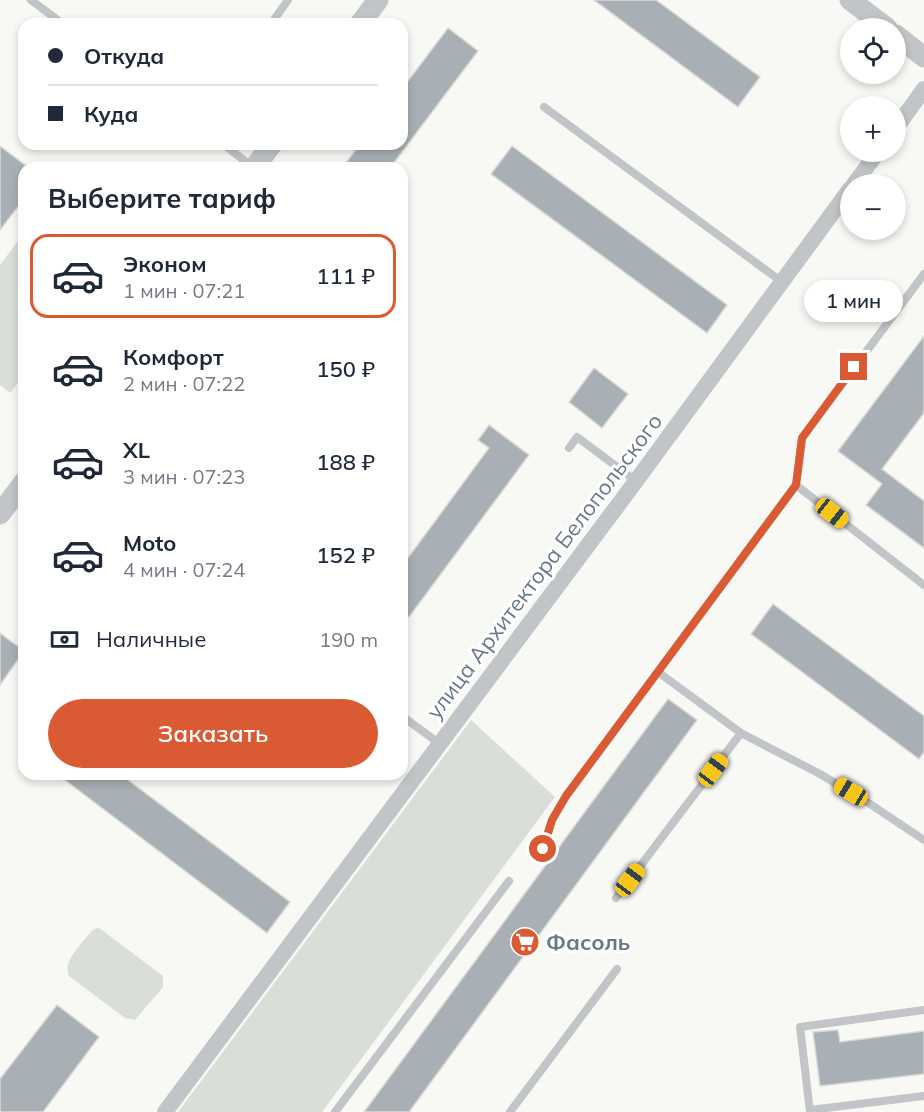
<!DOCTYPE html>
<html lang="ru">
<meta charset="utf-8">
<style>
:root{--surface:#fff;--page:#f2f2f3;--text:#1f2937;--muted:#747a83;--line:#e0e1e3;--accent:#da5a33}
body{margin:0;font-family:Mulish,sans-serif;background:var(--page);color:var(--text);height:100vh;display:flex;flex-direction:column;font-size:22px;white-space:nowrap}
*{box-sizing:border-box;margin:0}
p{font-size:20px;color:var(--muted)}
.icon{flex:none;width:33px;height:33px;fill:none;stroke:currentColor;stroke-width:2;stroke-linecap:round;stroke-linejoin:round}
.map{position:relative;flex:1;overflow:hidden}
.sheet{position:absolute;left:18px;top:162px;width:390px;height:618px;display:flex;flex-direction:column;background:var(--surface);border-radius:18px;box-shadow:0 3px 9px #0003}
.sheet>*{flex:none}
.guide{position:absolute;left:18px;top:18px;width:390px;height:132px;border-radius:18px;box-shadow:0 3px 9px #0003;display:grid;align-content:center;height:132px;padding:0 30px;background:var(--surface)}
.controls{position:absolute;left:840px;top:18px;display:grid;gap:12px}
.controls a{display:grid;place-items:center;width:66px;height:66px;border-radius:50%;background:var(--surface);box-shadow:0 3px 9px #0003;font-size:30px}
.end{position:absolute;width:27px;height:27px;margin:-14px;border:8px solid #da5a33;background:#fff;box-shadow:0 0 0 3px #fff}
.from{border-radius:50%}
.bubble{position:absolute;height:42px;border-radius:21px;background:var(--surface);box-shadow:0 3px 9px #0003;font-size:20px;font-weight:600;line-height:42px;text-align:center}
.car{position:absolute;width:18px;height:36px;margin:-18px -9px;border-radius:8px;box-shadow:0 0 4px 2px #0007;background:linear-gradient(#f5c518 24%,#345 0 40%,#f5c518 0 76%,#345 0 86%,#f5c518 0)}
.guide b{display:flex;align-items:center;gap:21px;height:57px;font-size:22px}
.guide b+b{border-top:2px solid var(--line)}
.guide i{width:15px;height:15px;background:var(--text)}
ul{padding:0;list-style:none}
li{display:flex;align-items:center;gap:18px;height:84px;margin:0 12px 9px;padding:0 18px;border:3px solid transparent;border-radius:18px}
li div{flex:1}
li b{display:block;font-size:22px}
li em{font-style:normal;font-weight:600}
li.active{border-color:var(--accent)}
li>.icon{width:54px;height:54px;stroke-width:1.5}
h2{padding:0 30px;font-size:27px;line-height:72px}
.pay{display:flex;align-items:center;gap:15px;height:66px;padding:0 30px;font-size:22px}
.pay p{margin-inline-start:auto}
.action{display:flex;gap:12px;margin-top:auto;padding:12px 30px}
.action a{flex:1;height:69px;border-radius:36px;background:var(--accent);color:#fff;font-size:24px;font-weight:600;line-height:69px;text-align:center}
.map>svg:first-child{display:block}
.green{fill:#d9ded6}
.building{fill:#a8b0b5;stroke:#d9d9d7;stroke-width:1.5}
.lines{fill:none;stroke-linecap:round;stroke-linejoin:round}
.service{stroke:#c1c5c8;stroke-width:8}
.minor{stroke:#c1c5c8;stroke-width:16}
.tertiary{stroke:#c1c5c8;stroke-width:21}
.route{stroke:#da5a33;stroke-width:8}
.labels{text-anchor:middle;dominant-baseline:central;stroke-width:6;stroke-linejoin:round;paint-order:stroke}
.street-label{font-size:22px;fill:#687884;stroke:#fff}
.poi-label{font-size:22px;font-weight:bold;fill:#687884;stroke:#fff;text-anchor:start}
</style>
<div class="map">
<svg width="924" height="1112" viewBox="0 0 924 1112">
<rect width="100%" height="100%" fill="#f8f8f5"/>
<g class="green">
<polygon points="24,233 24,375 10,393 0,385 0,265"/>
<polygon points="471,720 555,797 322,1112 178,1112"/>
<path d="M99 928 163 976V987L135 1020 125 1018 69 976C62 961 82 944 90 933L94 929Z"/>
</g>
<g class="building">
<polygon points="594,0 656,0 760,77 738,107"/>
<polygon points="448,28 478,51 390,168 342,168 360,144 402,144 402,89"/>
<polygon points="0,146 29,168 24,168 24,199 0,230"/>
<polygon points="512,146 727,305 707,333 491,174"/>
<polygon points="924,336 924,413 882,469 924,501 924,548 866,505 882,484 838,451"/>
<polygon points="594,368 628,394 602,428 569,402"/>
<polygon points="489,425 529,455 409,617 402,612 402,566 489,448 478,440"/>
<polygon points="773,604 924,716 924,752 919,759 751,634"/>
<polygon points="0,633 24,651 0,685"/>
<polygon points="668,699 697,720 409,1112 364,1112"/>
<polygon points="57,774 120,774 290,902 267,933"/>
<polygon points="57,1005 99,1037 43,1112 0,1112 0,1079"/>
<polygon points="838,1030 840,1042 924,1031 924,1074 820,1086 813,1032"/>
</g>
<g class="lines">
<g class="service">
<polyline points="31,0 63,24"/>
<polyline points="271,24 288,0"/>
<polyline points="544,107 782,282"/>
<polyline points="223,144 254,168"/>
<polyline points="924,274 802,438 796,485 924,585"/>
<polyline points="569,448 577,437 636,481"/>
<polyline points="658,672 741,733 820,774 867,802 924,840"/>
<polyline points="402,716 440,744"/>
<polyline points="543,849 552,820 566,796 796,485"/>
<polyline points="616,898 741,733"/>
<polyline points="810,1110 924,1096"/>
<polyline points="335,1112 509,881"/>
<polyline points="510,1112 617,969"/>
<polyline points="810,1112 800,1027 924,1010"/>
</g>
<g class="minor">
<polyline points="896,128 924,89"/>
<polyline points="854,184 878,152"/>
<polyline points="165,1112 636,481 850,189"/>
</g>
<g class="tertiary">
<polyline points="850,0 887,28"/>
<polyline points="360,24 378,0"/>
<polyline points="896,35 924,57"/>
<polyline points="254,168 272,144"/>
<polyline points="0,514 24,482"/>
</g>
</g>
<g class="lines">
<polyline class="route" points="543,849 552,820 566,796 796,485 802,438 854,367"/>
</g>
<defs>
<g id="supermarket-disc" transform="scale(1.5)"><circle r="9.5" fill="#da5a33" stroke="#fff"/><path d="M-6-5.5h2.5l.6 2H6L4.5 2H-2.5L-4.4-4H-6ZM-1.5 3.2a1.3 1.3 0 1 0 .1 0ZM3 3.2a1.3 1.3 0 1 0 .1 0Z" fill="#fff"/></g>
</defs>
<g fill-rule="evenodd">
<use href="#supermarket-disc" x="525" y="942"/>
</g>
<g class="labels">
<g class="street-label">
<text transform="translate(544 566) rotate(-53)">улица Архитектора Белопольского</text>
</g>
<g class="poi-label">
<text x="546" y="942">Фасоль</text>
</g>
</g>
</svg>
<div class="controls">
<a><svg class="icon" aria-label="locate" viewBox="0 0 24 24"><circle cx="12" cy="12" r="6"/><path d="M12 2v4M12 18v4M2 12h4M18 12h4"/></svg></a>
<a>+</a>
<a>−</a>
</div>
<i class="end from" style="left:543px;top:849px"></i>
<i class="end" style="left:854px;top:367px"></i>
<div class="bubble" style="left:804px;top:280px;width:99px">1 мин</div>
<i class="car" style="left:832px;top:513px;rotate:128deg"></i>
<i class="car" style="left:713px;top:770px;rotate:37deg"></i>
<i class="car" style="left:851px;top:792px;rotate:301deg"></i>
<i class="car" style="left:630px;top:880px;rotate:37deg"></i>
<div class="guide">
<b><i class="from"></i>Откуда</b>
<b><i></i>Куда</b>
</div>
<section class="sheet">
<h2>Выберите тариф</h2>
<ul>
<li class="active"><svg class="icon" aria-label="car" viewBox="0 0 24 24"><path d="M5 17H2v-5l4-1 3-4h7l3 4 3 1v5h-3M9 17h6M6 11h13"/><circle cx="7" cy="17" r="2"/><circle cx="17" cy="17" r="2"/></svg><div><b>Эконом</b><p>1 мин · 07:21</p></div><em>111 ₽</em></li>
<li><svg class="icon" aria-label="car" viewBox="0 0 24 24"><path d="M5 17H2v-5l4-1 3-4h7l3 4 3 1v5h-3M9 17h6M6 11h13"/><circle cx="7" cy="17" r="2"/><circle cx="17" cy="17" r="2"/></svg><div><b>Комфорт</b><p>2 мин · 07:22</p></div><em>150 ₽</em></li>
<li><svg class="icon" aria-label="car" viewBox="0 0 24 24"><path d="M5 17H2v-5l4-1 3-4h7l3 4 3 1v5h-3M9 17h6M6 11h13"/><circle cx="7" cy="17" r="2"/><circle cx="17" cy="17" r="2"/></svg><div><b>XL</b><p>3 мин · 07:23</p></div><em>188 ₽</em></li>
<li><svg class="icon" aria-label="car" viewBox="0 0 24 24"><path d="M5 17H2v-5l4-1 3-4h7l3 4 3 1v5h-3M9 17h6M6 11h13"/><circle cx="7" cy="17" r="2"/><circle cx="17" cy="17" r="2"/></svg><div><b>Moto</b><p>4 мин · 07:24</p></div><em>152 ₽</em></li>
</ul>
<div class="pay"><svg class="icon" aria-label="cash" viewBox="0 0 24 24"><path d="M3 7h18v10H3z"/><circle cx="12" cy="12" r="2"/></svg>Наличные<p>190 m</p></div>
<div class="action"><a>Заказать</a></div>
</section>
</div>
